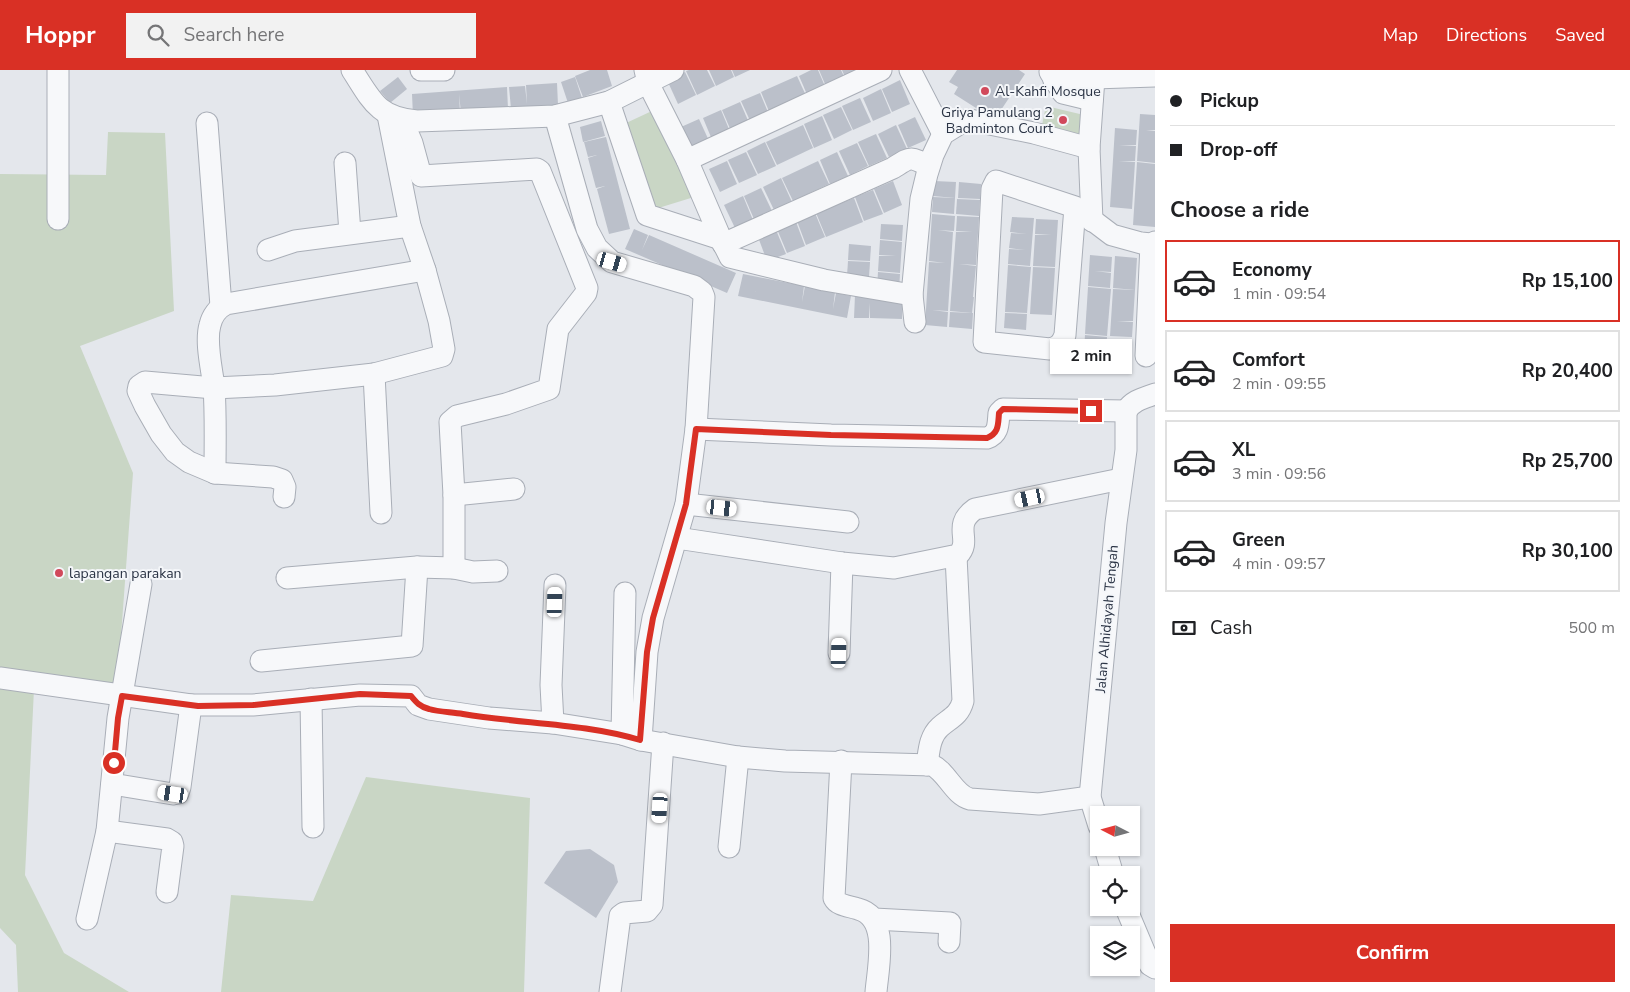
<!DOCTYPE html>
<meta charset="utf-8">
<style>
:root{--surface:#fff;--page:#f2f2f2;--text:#202124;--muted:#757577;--line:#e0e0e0;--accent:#d93025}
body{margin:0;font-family:"Nunito Sans",sans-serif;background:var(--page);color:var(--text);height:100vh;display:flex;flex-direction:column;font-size:19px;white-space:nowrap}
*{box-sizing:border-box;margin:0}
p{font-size:16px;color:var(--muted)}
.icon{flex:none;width:28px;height:28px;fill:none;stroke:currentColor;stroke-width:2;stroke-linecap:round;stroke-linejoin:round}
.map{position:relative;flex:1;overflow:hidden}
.sheet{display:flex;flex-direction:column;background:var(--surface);width:475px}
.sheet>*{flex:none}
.top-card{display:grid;align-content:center;height:110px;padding:0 15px;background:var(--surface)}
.needle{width:32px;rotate:276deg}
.tools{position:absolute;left:1090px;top:736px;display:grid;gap:10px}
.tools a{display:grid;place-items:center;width:50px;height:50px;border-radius:0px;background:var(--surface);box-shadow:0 1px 4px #0004;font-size:25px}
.end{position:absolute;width:22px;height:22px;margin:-11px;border:6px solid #d93025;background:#fff;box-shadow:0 0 0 2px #fff}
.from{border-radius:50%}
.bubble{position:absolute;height:35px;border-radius:0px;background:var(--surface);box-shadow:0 1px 4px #0004;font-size:16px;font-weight:700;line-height:35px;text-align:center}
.car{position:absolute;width:15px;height:30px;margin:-15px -8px;border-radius:6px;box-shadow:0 0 4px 1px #0007;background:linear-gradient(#fff 24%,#345 0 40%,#fff 0 76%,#345 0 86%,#fff 0)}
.top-card b{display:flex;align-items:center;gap:18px;height:48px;font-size:19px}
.top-card b+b{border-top:1px solid var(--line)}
.top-card i{width:12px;height:12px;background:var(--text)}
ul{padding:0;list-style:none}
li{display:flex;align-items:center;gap:15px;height:82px;margin:0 10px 8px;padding:0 5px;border:2px solid var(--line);border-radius:0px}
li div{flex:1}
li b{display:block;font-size:19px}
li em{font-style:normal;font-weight:700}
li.on{border-color:var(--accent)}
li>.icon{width:45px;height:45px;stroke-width:1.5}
h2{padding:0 15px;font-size:22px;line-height:60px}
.pay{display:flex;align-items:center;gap:12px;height:55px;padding:0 15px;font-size:19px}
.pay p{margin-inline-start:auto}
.action{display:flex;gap:10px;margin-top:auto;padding:10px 15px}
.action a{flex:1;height:58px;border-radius:0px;background:var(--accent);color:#fff;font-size:20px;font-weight:700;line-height:58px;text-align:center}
header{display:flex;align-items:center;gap:30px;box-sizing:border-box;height:70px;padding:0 25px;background:var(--accent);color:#fff}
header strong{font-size:24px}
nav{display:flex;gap:28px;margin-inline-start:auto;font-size:18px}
.search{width:350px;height:45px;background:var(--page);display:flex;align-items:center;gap:12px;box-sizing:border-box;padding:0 18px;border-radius:0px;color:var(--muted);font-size:19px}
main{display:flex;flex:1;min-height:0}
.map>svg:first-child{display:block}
.green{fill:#c9d6c5}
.building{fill:#bbc0ca}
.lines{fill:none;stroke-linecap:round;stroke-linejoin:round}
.minor-casing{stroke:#a9aeb7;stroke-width:23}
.minor{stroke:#f7f8fa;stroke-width:21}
.route{stroke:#d93025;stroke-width:6}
.poi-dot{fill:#d1495b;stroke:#f4f6f9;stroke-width:2}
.labels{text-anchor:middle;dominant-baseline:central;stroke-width:4;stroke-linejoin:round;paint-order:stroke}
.poi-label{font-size:14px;fill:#2b3445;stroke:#f4f6f9;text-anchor:start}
.street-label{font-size:14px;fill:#2b3445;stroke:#f4f6f9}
</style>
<header>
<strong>Hoppr</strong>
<div class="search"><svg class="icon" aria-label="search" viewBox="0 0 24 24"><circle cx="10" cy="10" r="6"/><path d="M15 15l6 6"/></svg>Search here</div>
<nav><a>Map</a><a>Directions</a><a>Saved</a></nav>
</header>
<main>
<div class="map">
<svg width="1155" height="922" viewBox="0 0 1155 922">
<rect width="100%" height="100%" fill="#e4e7ec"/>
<g class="green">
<polygon points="1046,36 1084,45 1080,64 1042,55"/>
<polygon points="654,40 694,127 652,140 624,54"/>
<polygon points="108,62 165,63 174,241 80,276 133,403 117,620 34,619 25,805 64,883 129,922 18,922 16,875 0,858 0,104 106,105"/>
<polygon points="366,707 530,728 524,922 221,922 231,825 313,831"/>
</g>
<g class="building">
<polygon points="590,0 607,0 612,16 583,27 575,6"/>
<polygon points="689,0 707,0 715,16 697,25 686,1"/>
<polygon points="709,0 731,0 734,7 716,16"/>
<polygon points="732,0 750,0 735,7"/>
<polygon points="811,0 818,0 827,21 809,29 799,6"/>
<polygon points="819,0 841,0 847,13 828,21"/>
<polygon points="842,0 864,0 847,12"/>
<polygon points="957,0 1019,0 1025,4 999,43 991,38 987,45 954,24 958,17 949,12"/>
<polygon points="685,2 696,25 678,34 667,10"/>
<polygon points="797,6 808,30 771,46 761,22"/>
<polygon points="398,7 407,19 390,33 380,21"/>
<polygon points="575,7 582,28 568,33 561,12"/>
<polygon points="900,10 910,34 892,42 882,19"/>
<polygon points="557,13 558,35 511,39 509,17 525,16 527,34 526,15"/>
<polygon points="507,17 508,39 461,43 459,24 460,43 413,46 412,24"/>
<polygon points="881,19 891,43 873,51 863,28"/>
<polygon points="760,23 770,47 752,55 741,31"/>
<polygon points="860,28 871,52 853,60 842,36"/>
<polygon points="740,32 750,55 732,63 722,40"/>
<polygon points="841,37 852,60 834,69 823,45"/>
<polygon points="721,40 731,64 713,72 703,48"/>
<polygon points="1140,44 1155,45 1155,60 1146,60 1155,61 1155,93 1137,91"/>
<polygon points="822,46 832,70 814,78 804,54"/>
<polygon points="915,47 926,70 908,78 898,55"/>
<polygon points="699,49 710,73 691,81 681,57"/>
<polygon points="601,51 605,66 583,72 580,57"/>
<polygon points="803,55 813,78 777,95 766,72"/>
<polygon points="896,55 907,79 889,87 878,64"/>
<polygon points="1115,58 1137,60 1136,75 1119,75 1136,76 1135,91 1119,91 1135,92 1132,139 1110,137"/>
<polygon points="876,64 887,88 869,96 858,72"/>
<polygon points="606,67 630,159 609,164 597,119 605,116 596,118 588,88 597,85 588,87 584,72"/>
<polygon points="765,72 776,96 758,104 747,81"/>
<polygon points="857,73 868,96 850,105 839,81"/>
<polygon points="746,82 757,105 739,113 728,90"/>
<polygon points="837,82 848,106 830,114 820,90"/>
<polygon points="727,91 737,114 720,122 709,99"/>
<polygon points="818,91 829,114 793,131 782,108"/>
<polygon points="1137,92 1155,94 1155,141 1140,140 1155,141 1155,157 1133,155"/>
<polygon points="781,108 792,132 774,140 763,117"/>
<polygon points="893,111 902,135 884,143 874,119"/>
<polygon points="934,111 956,112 955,128 933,126"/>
<polygon points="959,112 981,114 980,129 958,128"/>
<polygon points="761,118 772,141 754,149 744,126"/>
<polygon points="873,120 883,144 864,151 855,127"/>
<polygon points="743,126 753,150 735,158 724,135"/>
<polygon points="933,127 955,128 954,144 932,142"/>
<polygon points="854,128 863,152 826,167 816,143"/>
<polygon points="957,129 980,130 979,146 956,144"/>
<polygon points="815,143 825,167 806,175 797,151"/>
<polygon points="932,144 955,146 954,161 938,160 953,162 948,241 932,240 948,242 947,257 925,255 929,192 945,193 929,191"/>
<polygon points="957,146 979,147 976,195 959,194 976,196 973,227 957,226 974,227 972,243 950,241 956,162 972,162 956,161"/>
<polygon points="1012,147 1034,148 1030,196 1008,194 1009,179 1025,180 1009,178 1011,163 1027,164 1010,162"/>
<polygon points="1036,149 1058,150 1055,197 1033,196 1035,165 1051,165 1035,164"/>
<polygon points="796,152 805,176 787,183 777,159"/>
<polygon points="881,154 903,155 902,171 880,169"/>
<polygon points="634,159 648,165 642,180 649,165 736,203 727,223 683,204 689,192 683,204 625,179"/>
<polygon points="776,160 786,184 767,191 758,167"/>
<polygon points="880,170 902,172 900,203 878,201 879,186 896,186 879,185"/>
<polygon points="849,174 871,176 870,191 848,190"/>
<polygon points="1090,185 1112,187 1111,202 1095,201 1111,203 1110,218 1088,216"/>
<polygon points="1115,186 1137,188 1135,220 1113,218"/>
<polygon points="848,191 870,192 869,207 847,206"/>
<polygon points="1008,195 1031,197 1027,243 1005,242"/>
<polygon points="1033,197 1055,198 1052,245 1030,244"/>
<polygon points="878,202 900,204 899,219 877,218"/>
<polygon points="743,204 758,207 755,222 758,207 804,216 802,232 805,216 835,222 833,239 836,223 851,226 847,248 738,226"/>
<polygon points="1088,217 1111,219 1107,266 1085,264"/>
<polygon points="1113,219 1135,220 1133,251 1117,251 1133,252 1132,267 1110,266"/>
<polygon points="855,225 902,227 902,249 870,248 870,233 869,248 854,248"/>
<polygon points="950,242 973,243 972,259 949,257"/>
<polygon points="1005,243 1027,244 1026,260 1004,258"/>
<polygon points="1085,265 1107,267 1106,282 1084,280"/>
<polygon points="590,779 614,795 618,812 596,848 544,813 566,781"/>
</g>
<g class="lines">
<g class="minor-casing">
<g id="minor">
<polyline points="58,0 58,149"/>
<path d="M352 0C372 31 378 48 417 51L555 46 609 32 673 0"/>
<polyline points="421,0 444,0"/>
<polyline points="645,0 648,13 687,90 721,169 730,187 824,210 912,225"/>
<polyline points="910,0 943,64"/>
<polyline points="1050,2 1063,23 1092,30"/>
<polyline points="1054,11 1094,8 1155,6"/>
<polyline points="609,32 647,145 721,169"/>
<polyline points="555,46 587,159 597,178 612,192 694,216 702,222 704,227 696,359 686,434 653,548 647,582 641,670"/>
<polyline points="402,50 412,73 421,106 537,99 540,101 587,218 586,223 558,259 549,319 506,334 457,346 450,352 454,425 454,498"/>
<polyline points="207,53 221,236"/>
<polyline points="687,90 881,0"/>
<polyline points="345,93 350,163"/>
<path d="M1075 137 1065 265C1062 273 1059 277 1050 279L984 272 992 119 996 111 1075 137 1112 165 1141 173 1151 174 1155 172"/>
<polyline points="1092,151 1089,78 1094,8"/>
<path d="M723 174 893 98C911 87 909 86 929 96"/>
<polyline points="268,180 295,171 410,156"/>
<polyline points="915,252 912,225 921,129 927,104 933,85 943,64 964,51 970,50 1034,63 1089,78"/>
<polyline points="1146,286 1151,174"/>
<polyline points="374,304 381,443"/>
<path d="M1126 341C1133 330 1144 328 1155 324"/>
<path d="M696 359 831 365 987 368C999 364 998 354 999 343L1003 339 1126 341"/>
<path d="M215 403C215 375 216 346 214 317 212 300 205 272 210 255 212 246 218 238 226 234L425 200"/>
<polyline points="454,425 514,419"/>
<polyline points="284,427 285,417 282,410 273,407 215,403 189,392 175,382 161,364 145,336 138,321 139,316 145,312 214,318 275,315 374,304 442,286 444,279 439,251 425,200 410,156 388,45"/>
<polyline points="686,434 848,452"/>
<path d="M677 468 842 493 894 498 958 485C973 470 951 456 975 439L1121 409"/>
<polyline points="287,508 417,497 454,498 473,502 497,501"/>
<polyline points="839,583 842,493"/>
<polyline points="261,591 412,576 417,497"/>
<path d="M0 608 191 635H253L360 625 411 626 418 635 429 639 489 648 553 653 622 664 641 670 738 687 785 691 932 695C947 702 954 725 970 729L1039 734 1090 727"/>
<polyline points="311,629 313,757"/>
<polyline points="553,653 551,615 555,515"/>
<polyline points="622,664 625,523"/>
<path d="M841 691 834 828C838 836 850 836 858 839 890 847 878 897 876 922"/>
<path d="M927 695C929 682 929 667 940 657 950 648 959 646 963 631L956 486"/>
<polyline points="112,714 173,724 178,723 180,717 191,635"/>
<polyline points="1099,756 1090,727 1116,453 1126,380 1126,341"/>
<polyline points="107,761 167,769 172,772 173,776 167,822"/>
<polyline points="729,777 738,687"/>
<polyline points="1105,778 1113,805"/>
<polyline points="1126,838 1150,895 1155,898"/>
<polyline points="87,849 107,761 118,648 141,514"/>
<polyline points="874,849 950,853 949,872"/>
<polyline points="610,922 620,846 624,843 647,841 652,835 663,673"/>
</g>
</g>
<use href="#minor" class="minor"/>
</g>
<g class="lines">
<path class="route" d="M114 693 118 648 122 626 198 636 253 635 360 624 411 626C416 632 420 637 429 639 439 642 452 642 463 644 522 654 583 653 640 670L647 582 653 548 686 434 696 359 831 365 987 368C999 363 998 355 999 343L1003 339 1091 341"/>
</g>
<g class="poi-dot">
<circle cx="985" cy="21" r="5"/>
<circle cx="1063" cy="50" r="5"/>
<circle cx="59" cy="503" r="5"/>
</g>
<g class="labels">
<g class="poi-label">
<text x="995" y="21">Al-Kahfi Mosque</text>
<text x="1053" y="42" text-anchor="end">Griya Pamulang 2<tspan x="1053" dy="16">Badminton Court</tspan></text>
<text x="69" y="503">lapangan parakan</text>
</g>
<g class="street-label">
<text transform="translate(1107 549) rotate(-85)">Jalan Alhidayah Tengah</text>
</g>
</g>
</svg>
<div class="tools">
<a><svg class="needle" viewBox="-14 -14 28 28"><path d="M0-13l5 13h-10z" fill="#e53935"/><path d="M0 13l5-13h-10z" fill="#757577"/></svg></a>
<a><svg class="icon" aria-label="locate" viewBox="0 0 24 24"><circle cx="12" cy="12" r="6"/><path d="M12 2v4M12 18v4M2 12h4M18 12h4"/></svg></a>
<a><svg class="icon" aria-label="layers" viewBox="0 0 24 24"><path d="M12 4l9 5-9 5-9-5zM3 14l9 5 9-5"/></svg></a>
</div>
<i class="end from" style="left:114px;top:693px"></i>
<i class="end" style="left:1091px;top:341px"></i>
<div class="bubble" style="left:1050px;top:269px;width:82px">2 min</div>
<i class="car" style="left:612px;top:192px;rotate:106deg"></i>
<i class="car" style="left:1030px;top:428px;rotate:258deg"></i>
<i class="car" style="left:722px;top:438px;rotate:96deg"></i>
<i class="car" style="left:555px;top:532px;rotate:2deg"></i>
<i class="car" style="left:839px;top:583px;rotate:2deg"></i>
<i class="car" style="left:173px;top:724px;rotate:279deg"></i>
<i class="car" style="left:660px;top:738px;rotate:184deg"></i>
</div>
<section class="sheet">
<div class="top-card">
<b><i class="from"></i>Pickup</b>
<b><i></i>Drop-off</b>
</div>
<h2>Choose a ride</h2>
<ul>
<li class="on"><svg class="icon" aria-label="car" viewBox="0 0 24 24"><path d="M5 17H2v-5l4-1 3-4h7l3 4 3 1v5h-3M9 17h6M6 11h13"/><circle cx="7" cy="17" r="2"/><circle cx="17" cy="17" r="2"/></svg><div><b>Economy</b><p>1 min · 09:54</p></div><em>Rp 15,100</em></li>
<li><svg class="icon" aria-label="car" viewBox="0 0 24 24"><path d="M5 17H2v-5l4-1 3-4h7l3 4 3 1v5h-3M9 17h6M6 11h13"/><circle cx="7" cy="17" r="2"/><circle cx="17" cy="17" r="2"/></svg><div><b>Comfort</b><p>2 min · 09:55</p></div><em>Rp 20,400</em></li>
<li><svg class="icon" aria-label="car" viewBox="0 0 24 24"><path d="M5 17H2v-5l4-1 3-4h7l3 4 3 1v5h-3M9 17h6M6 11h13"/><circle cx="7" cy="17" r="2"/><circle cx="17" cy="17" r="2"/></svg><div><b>XL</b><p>3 min · 09:56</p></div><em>Rp 25,700</em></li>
<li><svg class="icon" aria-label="car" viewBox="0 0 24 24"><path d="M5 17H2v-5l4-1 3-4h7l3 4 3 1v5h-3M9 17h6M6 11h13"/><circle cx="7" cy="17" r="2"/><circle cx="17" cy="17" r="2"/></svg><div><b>Green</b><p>4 min · 09:57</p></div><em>Rp 30,100</em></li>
</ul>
<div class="pay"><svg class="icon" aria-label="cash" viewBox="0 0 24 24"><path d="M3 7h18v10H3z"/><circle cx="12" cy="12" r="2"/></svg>Cash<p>500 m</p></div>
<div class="action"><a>Confirm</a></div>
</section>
</main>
